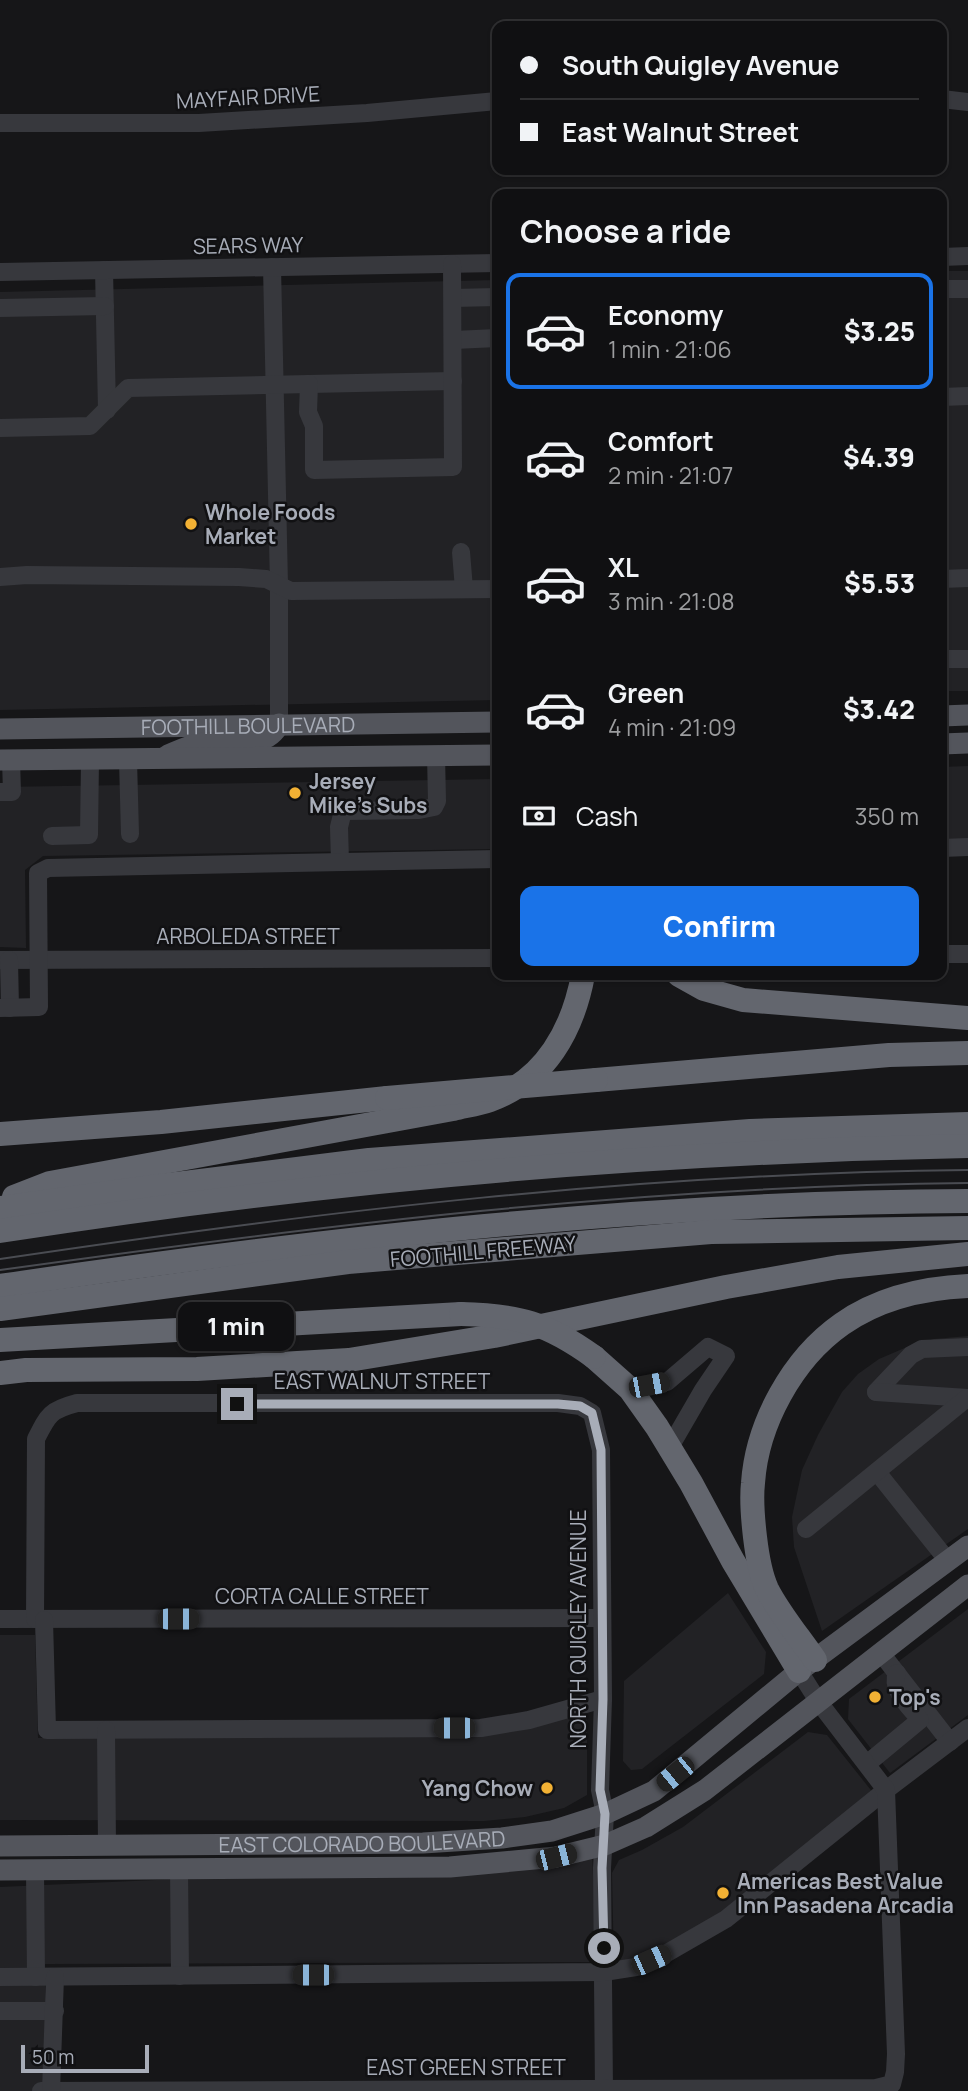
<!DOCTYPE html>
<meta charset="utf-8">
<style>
:root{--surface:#101012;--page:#1e1e20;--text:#f1f3f6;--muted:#9c9d9f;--line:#303032;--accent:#1a73e8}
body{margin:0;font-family:Manrope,sans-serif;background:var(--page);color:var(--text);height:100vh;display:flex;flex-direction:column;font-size:26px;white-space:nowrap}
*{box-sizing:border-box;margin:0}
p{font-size:23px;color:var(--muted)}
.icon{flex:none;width:38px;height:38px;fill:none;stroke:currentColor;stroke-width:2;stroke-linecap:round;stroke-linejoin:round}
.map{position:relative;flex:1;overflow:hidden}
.sheet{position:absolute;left:492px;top:189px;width:455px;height:791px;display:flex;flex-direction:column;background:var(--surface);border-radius:14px;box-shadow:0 2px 5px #0004,0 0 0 2px var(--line)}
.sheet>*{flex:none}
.hud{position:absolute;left:492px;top:21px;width:455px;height:154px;border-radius:14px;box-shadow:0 2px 5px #0004,0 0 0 2px var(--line);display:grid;align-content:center;height:154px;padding:0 28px;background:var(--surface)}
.scale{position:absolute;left:21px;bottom:18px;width:128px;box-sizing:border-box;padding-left:7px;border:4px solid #a8adb8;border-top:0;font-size:19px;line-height:24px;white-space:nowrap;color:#a8adb8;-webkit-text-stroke:5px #111113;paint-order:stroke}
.end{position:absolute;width:32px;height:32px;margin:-16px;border:9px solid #a8adb8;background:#111;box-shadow:0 0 0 4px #111}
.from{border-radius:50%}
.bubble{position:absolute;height:49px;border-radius:14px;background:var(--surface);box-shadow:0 2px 5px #0004,0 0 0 2px var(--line);font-size:23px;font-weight:800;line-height:49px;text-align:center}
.car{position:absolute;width:21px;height:42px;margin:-21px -10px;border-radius:9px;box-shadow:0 0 5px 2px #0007;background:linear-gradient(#222 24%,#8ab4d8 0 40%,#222 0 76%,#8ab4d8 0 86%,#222 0)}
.hud b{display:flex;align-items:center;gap:24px;height:66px;font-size:26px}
.hud b+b{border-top:2px solid var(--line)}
.hud i{width:18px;height:18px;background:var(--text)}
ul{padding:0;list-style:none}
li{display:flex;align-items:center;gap:21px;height:116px;margin:0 14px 10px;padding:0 14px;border:4px solid transparent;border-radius:14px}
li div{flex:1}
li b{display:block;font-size:26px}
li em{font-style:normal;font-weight:800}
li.selected{border-color:var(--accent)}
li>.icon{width:63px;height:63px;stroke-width:1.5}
h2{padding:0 28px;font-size:32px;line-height:84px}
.pay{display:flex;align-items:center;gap:18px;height:77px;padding:0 28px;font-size:26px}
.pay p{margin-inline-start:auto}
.cta{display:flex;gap:14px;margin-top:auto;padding:14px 28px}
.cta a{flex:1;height:80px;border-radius:14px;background:var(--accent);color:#fff;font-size:28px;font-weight:800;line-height:80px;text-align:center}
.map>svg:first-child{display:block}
.built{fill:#222225}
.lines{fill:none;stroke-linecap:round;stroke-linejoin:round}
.minor{stroke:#37383d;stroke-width:18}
.major{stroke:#53555c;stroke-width:21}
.highway{stroke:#63666e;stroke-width:24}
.tram{stroke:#4a4c52;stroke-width:2}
.highway-bridge{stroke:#63666e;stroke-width:24}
.route{stroke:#a8adb8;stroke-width:9}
.poi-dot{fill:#f2b134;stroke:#111113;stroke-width:2.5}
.labels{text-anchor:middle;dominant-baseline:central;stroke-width:5;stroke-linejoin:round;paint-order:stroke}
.street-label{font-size:21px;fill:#a8adb8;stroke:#111113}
.poi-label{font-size:21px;font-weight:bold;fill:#a8adb8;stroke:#111113;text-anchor:start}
</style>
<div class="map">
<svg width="968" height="2091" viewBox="0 0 968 2091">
<rect width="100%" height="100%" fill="#161618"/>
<g class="built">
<rect x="942" y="271" width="26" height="420"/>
<polygon points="497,280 497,700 0,710 0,292"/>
<polygon points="968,766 968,841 942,841 942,767"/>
<polygon points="497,779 497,849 43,856 25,870 26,948 0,947 0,787"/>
<polygon points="968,1336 968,1529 822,1631 794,1547 792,1517 802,1470 818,1435 842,1392 858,1374 879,1359 907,1347 934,1339"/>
<polygon points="728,1593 766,1652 764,1674 642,1769 631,1770 623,1761 624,1681"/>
<polygon points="968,1609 968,1715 890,1773 848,1719 849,1699"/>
<polygon points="0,1635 35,1635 38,1738 492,1733 587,1714 587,1795 564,1808 525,1817 484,1821 0,1820"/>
<polygon points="808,1732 827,1735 874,1794 723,1914 659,1952 614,1967 612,1873 619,1860 642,1850 683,1827"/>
<polygon points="592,1847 596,1962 45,1964 45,2091 0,2091 0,1887 447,1867"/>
</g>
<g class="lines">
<g class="minor">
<polyline points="942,99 968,102"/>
<polyline points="0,123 199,123 367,113 497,101"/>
<polyline points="942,257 968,256"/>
<polyline points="272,267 279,585 279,724"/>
<polyline points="104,270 107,410"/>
<polyline points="0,272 497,263"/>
<polyline points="942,289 968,289"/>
<polyline points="453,298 497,297"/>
<polyline points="0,308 105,306"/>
<polyline points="454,340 497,338"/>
<polyline points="309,384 453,381"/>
<polyline points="942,397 968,396"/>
<polyline points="0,428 90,426 128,388 309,384 308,412 314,426 314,470 453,467 452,264"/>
<polyline points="461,552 464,589"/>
<polyline points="0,577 27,575 239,577 266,579 291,591 497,589"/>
<polyline points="942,579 968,578"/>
<polyline points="942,659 968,659"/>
<polyline points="128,760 130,834"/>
<polyline points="0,792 12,792 11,760"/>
<polyline points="52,836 89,835 90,760"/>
<polyline points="942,848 968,847"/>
<polyline points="340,862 339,827 342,815 347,811 419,810 434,807 437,801 436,755"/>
<polyline points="942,954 968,954"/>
<polyline points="0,960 497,958"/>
<polyline points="9,960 10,1008"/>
<polyline points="0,1008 39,1007 38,873 48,868 497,859"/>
<polyline points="630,1389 667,1382 708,1347 726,1356 703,1390 670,1447"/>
<polyline points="876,1392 911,1355 922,1349 968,1347"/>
<polyline points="876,1392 968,1398"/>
<polyline points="877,1472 948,1561"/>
<polyline points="806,1529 967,1398"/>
<polyline points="0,1619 601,1618"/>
<path d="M35 1619 36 1439C48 1415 50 1410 77 1403H558L580 1406 592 1413 601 1450 603 1699 600 1790 605 1814 602 1868 604 2091"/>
<polyline points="44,1620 47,1730 481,1728 529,1720 603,1699"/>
<polyline points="881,1653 950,1742"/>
<polyline points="106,1730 107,1846"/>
<path d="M868 1763 920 1720C910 1707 890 1690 897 1673"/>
<polyline points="179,1868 180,1976"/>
<polyline points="35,1870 36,1977"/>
<polyline points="0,1977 604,1972 636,1967 667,1953 726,1919 886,1790 968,1728"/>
<polyline points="0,2011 55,2011"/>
<polyline points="41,2091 876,2088 892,2084 895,2072 896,2054 886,1790 818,1701 799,1671"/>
<polyline points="51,2091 55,1977"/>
</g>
<g class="major">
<polyline points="942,716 968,715"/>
<path id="s1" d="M0 729 497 722"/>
<polyline points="942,744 968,743"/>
<path d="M168 755C180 750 192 744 204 743 229 741 267 751 279 724"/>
<polyline points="0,760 497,755"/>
<path id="s2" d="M0 1846 423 1843 502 1838 552 1831 605 1814 654 1791 799 1671 968 1546"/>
<polyline points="0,1870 450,1867 556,1857 605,1845 646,1827 705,1790 968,1585"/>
</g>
<g class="highway">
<polyline points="679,975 704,989 743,1000 968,1018"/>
<polyline points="596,1080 889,1055 968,1053"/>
<polyline points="0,1134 161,1122 387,1098"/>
<path d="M14 1197 50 1183 453 1109C465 1106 478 1104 490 1100 546 1080 573 1029 583 975"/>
<polyline points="0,1208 152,1187 369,1160 750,1131 968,1124"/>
<path d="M0 1231C320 1181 644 1152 968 1146"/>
<path d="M0 1286C320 1239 644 1202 968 1201"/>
<polyline points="0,1309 348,1262 711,1232 968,1228"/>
<polyline points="0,1340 461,1314"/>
<polyline points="594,1357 630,1389 657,1427 691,1483 733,1561 799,1671"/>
<polyline points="0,1373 26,1370 197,1369 349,1360 494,1336 726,1287 838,1267 968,1254"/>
<path d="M815 1660C800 1638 779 1613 767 1589 760 1574 757 1554 755 1537 753 1520 751 1501 753 1483 757 1424 792 1359 842 1324 879 1298 923 1288 968 1286"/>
</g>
<g class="tram">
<path d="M0 1259C321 1211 643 1173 968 1170"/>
<path d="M0 1270C322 1225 643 1186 968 1183"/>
</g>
<g class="highway-bridge">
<polyline points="387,1098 596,1080"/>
<path d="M461 1314C518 1315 547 1323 594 1357"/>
</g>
</g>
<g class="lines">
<polyline class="route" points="237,1404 558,1404 580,1406 592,1413 601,1450 603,1699 600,1790 605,1814 602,1868 604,1948"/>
</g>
<g class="poi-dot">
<circle cx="191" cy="524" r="7"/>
<circle cx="295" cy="793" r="7"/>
<circle cx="875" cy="1697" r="7"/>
<circle cx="547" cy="1788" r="7"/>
<circle cx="723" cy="1893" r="7"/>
</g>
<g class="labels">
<g class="street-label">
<text transform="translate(248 97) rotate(-3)">MAYFAIR DRIVE</text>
<text transform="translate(248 245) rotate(-1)">SEARS WAY</text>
<text stroke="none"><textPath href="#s1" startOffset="248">FOOTHILL BOULEVARD</textPath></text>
<text x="248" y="936">ARBOLEDA STREET</text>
<text transform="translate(483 1251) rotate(-5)">FOOTHILL FREEWAY</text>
<text x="382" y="1381">EAST WALNUT STREET</text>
<text x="322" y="1596">CORTA CALLE STREET</text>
<text transform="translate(578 1629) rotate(-90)">NORTH QUIGLEY AVENUE</text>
<text stroke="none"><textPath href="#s2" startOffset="362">EAST COLORADO BOULEVARD</textPath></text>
<text x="466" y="2067">EAST GREEN STREET</text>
</g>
<g class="poi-label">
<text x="205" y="512">Whole Foods<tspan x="205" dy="24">Market</tspan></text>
<text x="309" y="781">Jersey<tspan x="309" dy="24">Mike's Subs</tspan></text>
<text x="889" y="1697">Top's</text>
<text x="533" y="1788" text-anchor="end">Yang Chow</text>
<text x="737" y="1881">Americas Best Value<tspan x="737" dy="24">Inn Pasadena Arcadia</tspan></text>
</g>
</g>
</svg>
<div class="scale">50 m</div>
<i class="end from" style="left:604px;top:1948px"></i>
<i class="end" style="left:237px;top:1404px"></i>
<div class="bubble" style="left:178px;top:1302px;width:116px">1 min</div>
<i class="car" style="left:649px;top:1385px;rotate:79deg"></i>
<i class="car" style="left:178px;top:1619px;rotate:90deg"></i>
<i class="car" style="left:454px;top:1728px;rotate:270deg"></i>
<i class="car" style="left:675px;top:1774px;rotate:231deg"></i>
<i class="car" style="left:556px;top:1857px;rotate:76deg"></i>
<i class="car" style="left:651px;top:1960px;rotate:66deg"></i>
<i class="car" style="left:313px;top:1975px;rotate:270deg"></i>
<div class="hud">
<b><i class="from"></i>South Quigley Avenue</b>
<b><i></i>East Walnut Street</b>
</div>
<section class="sheet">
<h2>Choose a ride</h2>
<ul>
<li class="selected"><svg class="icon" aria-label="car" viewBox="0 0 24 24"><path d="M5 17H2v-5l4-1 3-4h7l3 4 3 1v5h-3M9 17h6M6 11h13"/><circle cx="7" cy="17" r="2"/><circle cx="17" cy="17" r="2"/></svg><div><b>Economy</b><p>1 min · 21:06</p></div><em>$3.25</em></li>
<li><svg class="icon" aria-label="car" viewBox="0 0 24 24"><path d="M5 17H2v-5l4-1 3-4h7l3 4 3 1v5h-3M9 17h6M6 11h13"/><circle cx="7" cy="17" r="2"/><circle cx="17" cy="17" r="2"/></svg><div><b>Comfort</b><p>2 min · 21:07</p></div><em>$4.39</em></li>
<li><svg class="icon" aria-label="car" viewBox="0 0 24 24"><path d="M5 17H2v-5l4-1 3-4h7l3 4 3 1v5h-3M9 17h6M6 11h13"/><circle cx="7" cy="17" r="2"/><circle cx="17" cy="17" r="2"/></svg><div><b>XL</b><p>3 min · 21:08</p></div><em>$5.53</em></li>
<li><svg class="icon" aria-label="car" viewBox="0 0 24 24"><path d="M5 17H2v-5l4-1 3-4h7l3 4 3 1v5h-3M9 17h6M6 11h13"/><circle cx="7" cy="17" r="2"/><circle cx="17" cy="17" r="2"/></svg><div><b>Green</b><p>4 min · 21:09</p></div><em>$3.42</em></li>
</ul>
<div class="pay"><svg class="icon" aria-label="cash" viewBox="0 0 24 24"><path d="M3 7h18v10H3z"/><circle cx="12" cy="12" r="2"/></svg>Cash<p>350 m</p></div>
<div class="cta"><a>Confirm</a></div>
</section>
</div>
